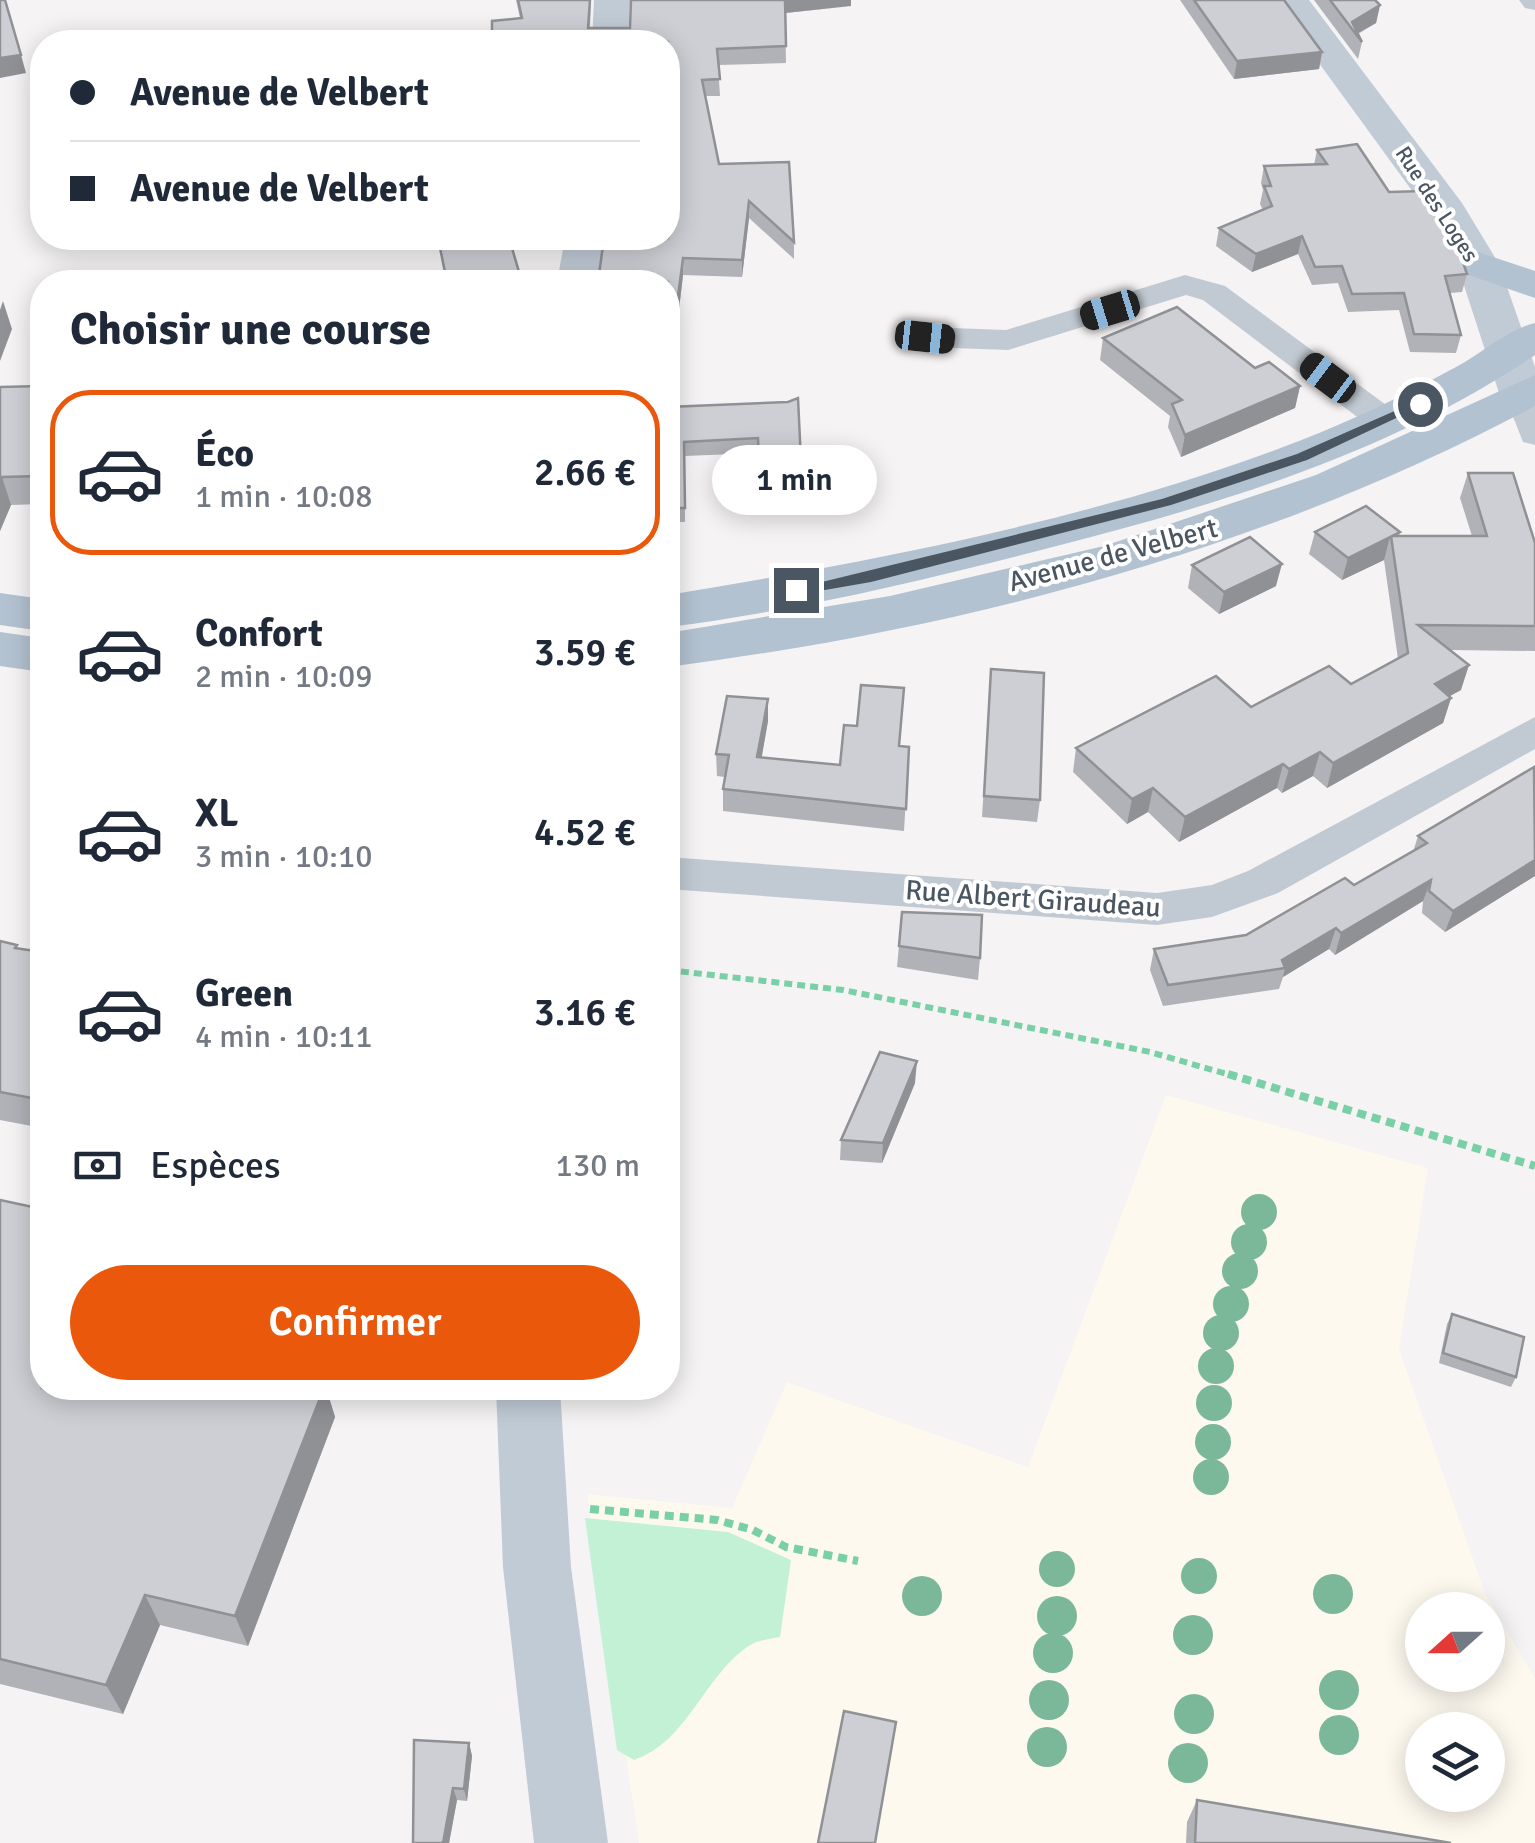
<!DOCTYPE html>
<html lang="fr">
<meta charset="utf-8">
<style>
:root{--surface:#fff;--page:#f2f2f3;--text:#1f2937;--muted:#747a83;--line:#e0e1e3;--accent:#ea580c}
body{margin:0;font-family:Signika,sans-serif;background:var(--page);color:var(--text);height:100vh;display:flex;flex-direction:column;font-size:38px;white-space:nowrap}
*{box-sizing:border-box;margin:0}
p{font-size:32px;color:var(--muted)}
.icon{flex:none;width:55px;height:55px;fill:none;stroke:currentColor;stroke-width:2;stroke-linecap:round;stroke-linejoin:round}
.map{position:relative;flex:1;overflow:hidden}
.details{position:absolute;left:30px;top:270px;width:650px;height:1130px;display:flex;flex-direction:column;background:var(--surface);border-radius:40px;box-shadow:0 5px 25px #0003}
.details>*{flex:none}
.guide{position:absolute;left:30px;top:30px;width:650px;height:220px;border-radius:40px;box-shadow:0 5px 25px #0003;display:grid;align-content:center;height:220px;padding:0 40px;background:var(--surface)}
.needle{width:65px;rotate:249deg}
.fabs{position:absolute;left:1405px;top:1592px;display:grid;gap:20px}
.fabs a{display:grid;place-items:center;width:100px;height:100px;border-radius:50%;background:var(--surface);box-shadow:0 5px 25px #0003;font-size:50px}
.end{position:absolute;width:45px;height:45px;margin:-22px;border:12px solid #4a5661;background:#fff;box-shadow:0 0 0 5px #fff}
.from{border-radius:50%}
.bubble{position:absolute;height:70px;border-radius:35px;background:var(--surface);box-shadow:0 5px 25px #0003;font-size:32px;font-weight:600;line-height:70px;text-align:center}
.car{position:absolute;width:30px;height:60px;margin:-30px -15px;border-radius:12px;box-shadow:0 0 8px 2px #0007;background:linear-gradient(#222 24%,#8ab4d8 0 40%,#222 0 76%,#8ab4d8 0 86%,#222 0)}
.guide b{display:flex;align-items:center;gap:35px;height:95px;font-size:38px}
.guide b+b{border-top:2px solid var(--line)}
.guide i{width:25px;height:25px;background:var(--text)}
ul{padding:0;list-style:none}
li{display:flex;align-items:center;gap:30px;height:165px;margin:0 20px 15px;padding:0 20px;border:5px solid transparent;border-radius:40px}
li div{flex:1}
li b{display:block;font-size:38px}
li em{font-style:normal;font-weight:600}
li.current{border-color:var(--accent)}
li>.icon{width:90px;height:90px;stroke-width:1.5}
h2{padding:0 40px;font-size:45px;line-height:120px}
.pay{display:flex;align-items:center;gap:25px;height:110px;padding:0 40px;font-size:38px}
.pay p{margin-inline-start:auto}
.action{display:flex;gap:20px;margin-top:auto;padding:20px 40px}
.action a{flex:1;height:115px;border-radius:60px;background:var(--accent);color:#fff;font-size:40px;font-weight:600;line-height:115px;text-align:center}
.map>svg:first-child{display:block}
.commercial{fill:#fdf9ef;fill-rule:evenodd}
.green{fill:#c3f1d5}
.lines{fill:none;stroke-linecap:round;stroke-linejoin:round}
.path-far1{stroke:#7ad0a6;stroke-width:6;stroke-dasharray:8 5;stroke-linecap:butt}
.path{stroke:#7ad0a6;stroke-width:8;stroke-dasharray:9 6;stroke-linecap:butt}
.street{fill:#c1cad2;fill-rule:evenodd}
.secondary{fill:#c1cbd6;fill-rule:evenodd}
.primary{fill:#b3c2d1;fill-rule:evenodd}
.tree{fill:#7bb799}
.wall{fill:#b0b2b7}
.shaded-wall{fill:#909195}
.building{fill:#cdcfd5;stroke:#909195;stroke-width:2.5}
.route{fill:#4a5661}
.labels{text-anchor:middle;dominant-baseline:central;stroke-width:8;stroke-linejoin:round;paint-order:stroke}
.far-street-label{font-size:22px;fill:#4a5661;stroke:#fff}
.street-label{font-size:28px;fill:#4a5661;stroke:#fff}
</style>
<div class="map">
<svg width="1535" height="1843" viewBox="0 0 1535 1843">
<rect width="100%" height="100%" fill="#f5f3f3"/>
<path class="commercial" d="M1166 1095 1428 1168 1399 1349 1485 1593 1535 1679V1843H639L587 1494 732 1508 787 1382 1028 1467ZM1422 1610H1488V1675H1422ZM1422 1730H1488V1795H1422Z"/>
<path class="green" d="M585 1518 728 1532 791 1560 780 1637C770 1639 758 1640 750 1645 703 1676 689 1741 634 1760L617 1750Z"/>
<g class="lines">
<polyline class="path-far1" points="668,970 843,990 1150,1052 1237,1077"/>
<g class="path">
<polyline points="1228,1074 1535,1166"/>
<polyline points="590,1509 717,1520 753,1530 786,1547 858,1561"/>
</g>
<g class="street">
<polygon points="1519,0 1535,0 1535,10 1525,8"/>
<polygon points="1185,275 1225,286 1397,413 1402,421 1397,429 1385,432 1373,429 1203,300 1186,295 1008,350 925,347 913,344 908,337 913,330 925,327 1006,330"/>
<polygon points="1522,386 1535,390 1535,445 1523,442 1505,396 1510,389"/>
<polygon points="1535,717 1535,749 1278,893 1212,917 1157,925 668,889 668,857 1157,893 1212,885 1248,871"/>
</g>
<g class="secondary">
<polygon points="594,0 630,0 628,42 592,42"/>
<polygon points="1273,0 1309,0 1462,203 1499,264 1535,367 1535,406 1522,410 1506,406 1500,396 1457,264 1429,214"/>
<polygon points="565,238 605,238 599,282 557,282"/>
<polygon points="496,1388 560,1388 571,1567 608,1843 534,1843 503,1567"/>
</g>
<g class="primary">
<polygon points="1478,252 1535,271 1535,298 1463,273 1457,264 1463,255"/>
<path d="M1535 323V355C1387 455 1217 505 1045 549 921 581 795 611 668 627V595C880 560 1097 519 1299 441 1353 420 1405 395 1456 367 1483 353 1506 330 1535 323Z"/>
<path d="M1535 375V406C1267 549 968 628 668 667V633L890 596 1104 546 1316 475Z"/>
<polygon points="0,593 42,599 42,631 0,625"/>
<polygon points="0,632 42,638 42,672 0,666"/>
</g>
</g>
<g class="tree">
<circle cx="1259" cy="1212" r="18"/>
<circle cx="1249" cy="1242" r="18"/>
<circle cx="1240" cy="1271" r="18"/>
<circle cx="1231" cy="1304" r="18"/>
<circle cx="1221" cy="1333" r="18"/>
<circle cx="1216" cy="1366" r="18"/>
<circle cx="1214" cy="1403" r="18"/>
<circle cx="1213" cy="1442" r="18"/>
<circle cx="1211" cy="1477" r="18"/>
<circle cx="1057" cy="1569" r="18"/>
<circle cx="1199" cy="1576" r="18"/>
<circle cx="1333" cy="1594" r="20"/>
<circle cx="922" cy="1596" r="20"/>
<circle cx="1057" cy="1616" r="20"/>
<circle cx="1193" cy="1635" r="20"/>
<circle cx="1053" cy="1653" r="20"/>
<circle cx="1339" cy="1690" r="20"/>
<circle cx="1049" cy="1700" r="20"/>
<circle cx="1194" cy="1714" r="20"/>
<circle cx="1339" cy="1735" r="20"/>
<circle cx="1047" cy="1747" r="20"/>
<circle cx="1188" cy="1763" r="20"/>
</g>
<g class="wall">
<polygon points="516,0 591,0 590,28 630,28 851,6 785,13 786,63 718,65 720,96 706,96 719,164 794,242 794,259 749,218 742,277 683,275 673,360 668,360 668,238 520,18"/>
<polygon points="1180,0 1284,0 1322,52 1319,69 1234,79"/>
<polygon points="1314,0 1375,0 1380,5 1376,23 1358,34 1362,42 1358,59"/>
<polygon points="1317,150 1389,192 1467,274 1462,292 1450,293 1461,335 1456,353 1410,352 1399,310 1348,312 1338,283 1312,285 1298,254 1252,272 1216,246 1219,228 1263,210 1260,204 1263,190 1261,183 1264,166 1314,165"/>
<polygon points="438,238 564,238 560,246 511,244 522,282 446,282"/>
<polygon points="1103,338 1255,368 1300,386 1295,408 1181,457 1168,427 1170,416 1100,360"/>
<polygon points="42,386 42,504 11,505 0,531 0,387"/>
<polygon points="788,402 801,461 801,476 759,477 758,453 685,456 685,522 677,522 676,578 668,578 668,407"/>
<polygon points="1468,473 1535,543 1535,651 1450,650 1461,690 1449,696 1451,698 1443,723 1327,788 1313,776 1282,793 1277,788 1179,842 1148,812 1127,824 1073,772 1076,748 1351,684 1398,659 1384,560 1342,580 1309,554 1315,532 1400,532 1399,536 1472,536 1460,498"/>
<polygon points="1192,565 1276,586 1219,614 1188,588"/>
<polygon points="991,669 1040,800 1037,822 982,817"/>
<polygon points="768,721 761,758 840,765 909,747 904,831 723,811 723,789 725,777 717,776 716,754"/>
<polygon points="1535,767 1535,876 1445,932 1422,913 1423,901 1335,955 1329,949 1283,977 1279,989 1163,1006 1150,970 1154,949 1246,935 1354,885 1413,852 1418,836"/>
<polygon points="902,912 980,958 978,980 897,967"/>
<polygon points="0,941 19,948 42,952 42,1128 0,1120"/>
<polygon points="915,1083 882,1163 840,1160 841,1140"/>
<polygon points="0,1200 42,1388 326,1388 335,1417 248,1646 160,1625 123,1714 0,1684"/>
<polygon points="1452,1314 1516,1377 1511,1387 1439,1363 1447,1324"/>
<polygon points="469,1743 472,1756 467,1801 457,1800 449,1843 413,1843"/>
<polygon points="1197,1800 1451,1843 1186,1843 1187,1822"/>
</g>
<g class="shaded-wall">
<polygon points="785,0 851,0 851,6 785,13"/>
<polygon points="1380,5 1376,23 1356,34 1352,22"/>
<polygon points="1322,52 1319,69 1234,79 1237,61"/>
<polygon points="21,55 26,73 0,78 0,58"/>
<polygon points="749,201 749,218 742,277 742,260"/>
<polygon points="1302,236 1298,254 1252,272 1256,254"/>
<polygon points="683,258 683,275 673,360 672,343"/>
<polygon points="3,301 12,329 0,361 0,310"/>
<polygon points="1300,386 1295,408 1181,457 1185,435"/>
<polygon points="2,477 11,505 0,531 0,482"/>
<polygon points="1390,537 1384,560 1342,580 1348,558"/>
<polygon points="1282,564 1276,586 1219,614 1224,592"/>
<polygon points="1469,665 1461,690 1427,709 1435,684"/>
<polygon points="1451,698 1443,723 1327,788 1333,763"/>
<polygon points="768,699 768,721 758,779 757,757"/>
<polygon points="1320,752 1313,776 1282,793 1289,769"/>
<polygon points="1283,764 1277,788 1179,842 1185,817"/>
<polygon points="1153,788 1148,812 1127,824 1132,799"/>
<polygon points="1535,855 1535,876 1445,932 1453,911"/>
<polygon points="1431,880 1423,901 1335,955 1341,933"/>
<polygon points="1336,928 1329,949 1283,977 1285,968 1282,960"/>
<polygon points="917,1061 915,1083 882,1163 883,1143"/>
<polygon points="324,1388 326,1388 335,1417 248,1646 235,1616"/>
<polygon points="145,1595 160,1625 123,1714 106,1685"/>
<polygon points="469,1743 472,1756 467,1801 464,1789"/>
<polygon points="453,1788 457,1800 449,1843 443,1843"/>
</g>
<g class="building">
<polygon points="0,0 5,0 21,55 0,58"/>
<polygon points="518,0 590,0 588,28 630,28 631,0 785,0 786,46 717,49 720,79 702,80 719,164 789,162 794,242 749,201 742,260 683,258 672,343 668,343 668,282 598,282 604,238 668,238 668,42 492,42 492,21 522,18"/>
<polygon points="1194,0 1284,0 1322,52 1237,61"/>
<polygon points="1330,0 1375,0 1380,5 1352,22 1362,42"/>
<polygon points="1357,144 1389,192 1425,191 1458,248 1467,274 1445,276 1461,335 1414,334 1404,293 1352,294 1342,266 1315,267 1302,236 1256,254 1219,228 1272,206 1264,186 1271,186 1264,166 1327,164 1317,150"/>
<polygon points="438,238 509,238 522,282 447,282"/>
<polygon points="1177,307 1255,368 1269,362 1300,386 1185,435 1172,404 1182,400 1103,338"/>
<polygon points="42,386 42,476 2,477 0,482 0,387"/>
<polygon points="798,398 801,461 759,463 758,438 684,442 685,508 676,508 676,564 668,564 668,407 788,402"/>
<polygon points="1468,473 1513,473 1535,543 1535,626 1418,625 1469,665 1435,684 1451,698 1333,763 1320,752 1289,769 1283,764 1185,817 1153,788 1132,799 1076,748 1216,676 1251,707 1329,666 1351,684 1408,653 1391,536 1487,536"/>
<polygon points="1366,506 1400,532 1348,558 1315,532"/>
<polygon points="1250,537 1282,564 1224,592 1192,565"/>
<polygon points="991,669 1044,673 1040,800 984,796"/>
<polygon points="861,685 904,688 899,746 909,747 906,809 723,789 729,755 716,754 727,696 768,699 757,757 840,765 844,725 857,726"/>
<polygon points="1534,767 1535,860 1453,911 1429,891 1431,880 1341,933 1336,928 1282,960 1285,968 1168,985 1154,949 1246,935 1345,878 1354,885 1427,843 1418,836"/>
<polygon points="902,912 982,915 980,958 899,946"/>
<polygon points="0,941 17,945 15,948 42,952 42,1100 0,1092"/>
<polygon points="880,1052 917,1061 883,1143 841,1140"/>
<polygon points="0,1200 42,1209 42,1388 324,1388 235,1616 145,1595 106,1685 0,1659"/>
<polygon points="1452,1314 1524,1337 1516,1377 1443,1353"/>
<polygon points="844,1711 896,1722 875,1843 818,1843"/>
<polygon points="414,1740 469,1743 464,1789 453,1788 443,1843 413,1843"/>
<polygon points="1197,1800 1451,1843 1195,1843"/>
</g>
<polygon class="route" points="1415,402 1426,404 1307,460 1171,505 871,582 796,595 789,590 1162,499 1297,454"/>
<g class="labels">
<g class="far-street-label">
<text transform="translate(1437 204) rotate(57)">Rue des Loges</text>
</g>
<g class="street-label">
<text transform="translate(1113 555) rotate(-15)">Avenue de Velbert</text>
<text transform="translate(1033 899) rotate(4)">Rue Albert Giraudeau</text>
</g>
</g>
</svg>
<div class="fabs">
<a><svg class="needle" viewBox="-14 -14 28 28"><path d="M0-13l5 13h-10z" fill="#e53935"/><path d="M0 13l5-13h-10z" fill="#747a83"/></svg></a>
<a><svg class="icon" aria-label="layers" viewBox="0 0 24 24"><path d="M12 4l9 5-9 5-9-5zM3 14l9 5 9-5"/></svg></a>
</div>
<i class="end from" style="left:1420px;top:404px"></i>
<i class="end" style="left:796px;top:590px"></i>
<div class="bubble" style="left:712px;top:445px;width:165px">1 min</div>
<i class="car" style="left:1110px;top:310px;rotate:253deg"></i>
<i class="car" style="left:925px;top:337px;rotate:96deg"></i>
<i class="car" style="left:1328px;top:378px;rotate:307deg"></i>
<div class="guide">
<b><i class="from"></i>Avenue de Velbert</b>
<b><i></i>Avenue de Velbert</b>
</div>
<section class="details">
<h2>Choisir une course</h2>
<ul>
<li class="current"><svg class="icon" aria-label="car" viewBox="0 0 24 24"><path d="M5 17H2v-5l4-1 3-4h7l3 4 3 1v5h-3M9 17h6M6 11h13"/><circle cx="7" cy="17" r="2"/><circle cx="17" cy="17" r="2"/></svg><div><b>Éco</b><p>1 min · 10:08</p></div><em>2.66 €</em></li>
<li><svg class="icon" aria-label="car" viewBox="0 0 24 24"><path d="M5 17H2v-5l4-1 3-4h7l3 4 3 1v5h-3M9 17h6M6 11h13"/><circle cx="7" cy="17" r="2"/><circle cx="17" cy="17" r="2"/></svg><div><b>Confort</b><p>2 min · 10:09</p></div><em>3.59 €</em></li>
<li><svg class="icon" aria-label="car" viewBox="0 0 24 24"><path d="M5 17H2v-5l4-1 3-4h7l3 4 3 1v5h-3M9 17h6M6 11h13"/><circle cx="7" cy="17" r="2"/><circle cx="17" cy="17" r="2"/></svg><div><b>XL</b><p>3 min · 10:10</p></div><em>4.52 €</em></li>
<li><svg class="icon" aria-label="car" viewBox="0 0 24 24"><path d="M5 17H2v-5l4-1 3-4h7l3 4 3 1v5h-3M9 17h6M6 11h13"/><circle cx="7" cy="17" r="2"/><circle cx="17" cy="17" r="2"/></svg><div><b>Green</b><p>4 min · 10:11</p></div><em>3.16 €</em></li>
</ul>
<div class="pay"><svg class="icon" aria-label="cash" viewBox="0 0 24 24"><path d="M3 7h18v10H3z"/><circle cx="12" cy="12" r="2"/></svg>Espèces<p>130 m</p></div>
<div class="action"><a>Confirmer</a></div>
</section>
</div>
